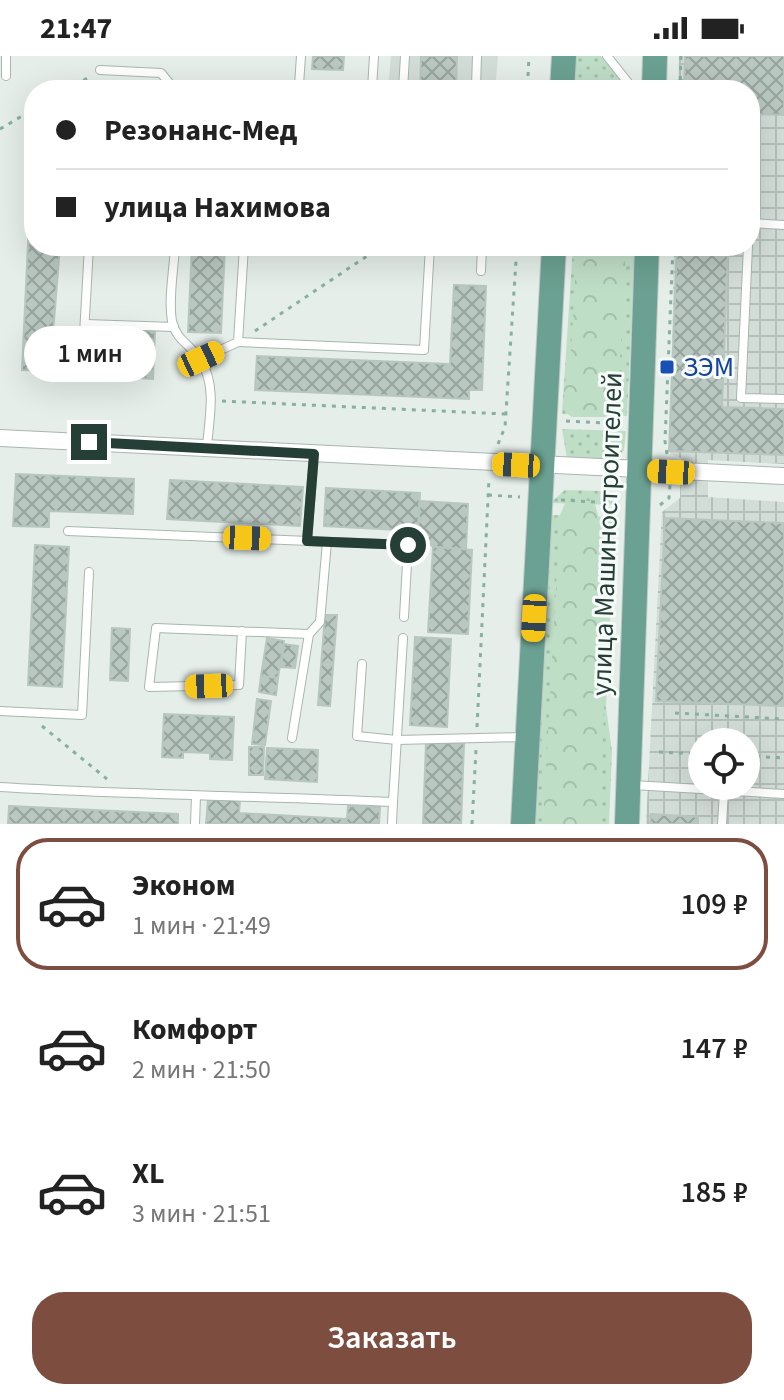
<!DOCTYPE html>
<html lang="ru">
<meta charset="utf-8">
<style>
:root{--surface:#fff;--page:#f6f6f6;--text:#222;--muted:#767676;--line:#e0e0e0;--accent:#7d4d40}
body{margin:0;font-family:"Source Sans 3",sans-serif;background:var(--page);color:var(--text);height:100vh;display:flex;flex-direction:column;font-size:30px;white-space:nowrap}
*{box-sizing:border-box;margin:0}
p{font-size:26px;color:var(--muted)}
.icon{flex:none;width:44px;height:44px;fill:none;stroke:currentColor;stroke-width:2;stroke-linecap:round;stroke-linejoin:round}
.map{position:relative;height:768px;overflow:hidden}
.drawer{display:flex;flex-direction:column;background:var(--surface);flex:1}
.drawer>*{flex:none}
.banner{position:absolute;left:24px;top:24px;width:736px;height:176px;border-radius:32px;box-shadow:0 8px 32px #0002;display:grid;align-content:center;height:176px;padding:0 32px;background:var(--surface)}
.buttons{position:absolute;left:688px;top:672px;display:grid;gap:16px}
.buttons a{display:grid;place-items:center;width:72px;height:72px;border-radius:50%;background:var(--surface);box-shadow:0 8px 32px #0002;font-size:40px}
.end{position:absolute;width:36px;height:36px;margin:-18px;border:10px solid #253f37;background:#fff;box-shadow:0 0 0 4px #fff}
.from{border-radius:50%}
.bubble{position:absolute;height:56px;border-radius:28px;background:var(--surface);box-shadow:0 8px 32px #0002;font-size:26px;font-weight:600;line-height:56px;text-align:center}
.car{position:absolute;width:24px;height:48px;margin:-24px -12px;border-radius:10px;box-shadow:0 0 6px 2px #0007;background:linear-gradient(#f5c518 24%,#345 0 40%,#f5c518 0 76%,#345 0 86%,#f5c518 0)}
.banner b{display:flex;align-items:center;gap:28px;height:76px;font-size:30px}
.banner b+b{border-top:2px solid var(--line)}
.banner i{width:20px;height:20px;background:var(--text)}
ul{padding:14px 0 0;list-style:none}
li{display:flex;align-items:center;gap:24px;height:132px;margin:0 16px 12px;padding:0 16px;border:4px solid transparent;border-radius:32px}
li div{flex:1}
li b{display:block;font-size:30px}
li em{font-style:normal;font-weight:600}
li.current{border-color:var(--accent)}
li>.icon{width:72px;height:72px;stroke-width:1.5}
.primary-button{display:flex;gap:16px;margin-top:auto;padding:16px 32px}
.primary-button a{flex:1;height:92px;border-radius:32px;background:var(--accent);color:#fff;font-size:32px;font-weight:600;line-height:92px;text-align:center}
.status{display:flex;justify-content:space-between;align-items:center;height:56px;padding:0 40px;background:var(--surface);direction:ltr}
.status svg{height:22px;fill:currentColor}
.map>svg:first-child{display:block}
.built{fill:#d3ddd8}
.industrial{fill:url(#industrial-grid);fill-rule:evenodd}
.grass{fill:url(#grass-dots)}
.forest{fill:url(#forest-crowns)}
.building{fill:url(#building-cross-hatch);stroke:#b7c7c0;stroke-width:2}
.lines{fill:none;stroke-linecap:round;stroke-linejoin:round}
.service-casing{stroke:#a8b6b0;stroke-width:10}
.minor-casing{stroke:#a8b6b0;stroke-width:18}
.primary-casing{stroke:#c2c9c7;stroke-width:26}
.path{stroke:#87b0a2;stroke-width:3;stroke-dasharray:4 6;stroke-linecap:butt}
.service{stroke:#fff;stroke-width:8}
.minor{stroke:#fff;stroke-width:16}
.primary{stroke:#6ba192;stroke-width:24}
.route{stroke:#253f37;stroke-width:10}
.transit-dot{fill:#1a4fb4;stroke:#f6faf8;stroke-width:3}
.labels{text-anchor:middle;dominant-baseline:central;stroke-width:6;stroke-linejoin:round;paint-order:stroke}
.transit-label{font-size:28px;fill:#164399;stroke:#f6faf8;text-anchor:start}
.street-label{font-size:28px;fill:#253f37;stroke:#f6faf8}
</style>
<div class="status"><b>21:47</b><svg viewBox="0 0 49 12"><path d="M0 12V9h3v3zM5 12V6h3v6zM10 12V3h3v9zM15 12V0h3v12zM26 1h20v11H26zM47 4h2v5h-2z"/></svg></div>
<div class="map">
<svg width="784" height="768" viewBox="0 0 784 768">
<defs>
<pattern id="industrial-grid" width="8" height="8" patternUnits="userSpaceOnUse" patternTransform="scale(2)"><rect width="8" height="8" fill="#d3ddd8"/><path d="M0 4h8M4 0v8" fill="none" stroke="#b5bfba"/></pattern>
<pattern id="grass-dots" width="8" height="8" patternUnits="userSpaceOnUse" patternTransform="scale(2)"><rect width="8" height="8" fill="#bfdec6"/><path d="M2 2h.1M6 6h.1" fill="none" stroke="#a4c0ab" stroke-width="1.8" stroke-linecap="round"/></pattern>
<pattern id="forest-crowns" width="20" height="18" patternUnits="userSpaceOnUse" patternTransform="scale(2)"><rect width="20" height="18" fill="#bfdec6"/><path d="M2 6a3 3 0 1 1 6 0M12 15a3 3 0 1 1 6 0" fill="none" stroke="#a4c0ab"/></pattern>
<pattern id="building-cross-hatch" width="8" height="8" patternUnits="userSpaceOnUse" patternTransform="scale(2)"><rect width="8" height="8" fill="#bac8c2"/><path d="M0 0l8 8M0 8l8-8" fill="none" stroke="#97a49e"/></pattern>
</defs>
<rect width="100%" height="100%" fill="#e5eee9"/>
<polygon class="built" points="391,0 498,0 495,34 388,34"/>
<path class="industrial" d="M679 0H784V408L708 404V441L784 446V768H646L662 456 680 442 681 402 670 398 674 190H750V34H678ZM702 686H746V730H702Z"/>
<g class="grass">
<polygon points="571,0 601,0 628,34 570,34"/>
<polygon points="573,190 635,190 627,360 562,358"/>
<polygon points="562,373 626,375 624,394 613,407 567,402"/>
<polygon points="565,434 602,435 614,449 550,447"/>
<polygon points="549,459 615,461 606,651 612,695 609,768 534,768"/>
</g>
<g class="forest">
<polygon points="577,190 626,190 617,361 572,361 565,356 564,333 571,295"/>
<polygon points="585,444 595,448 601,471 598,594 605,627 600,768 543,768 560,459 565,447"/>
</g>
<g class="building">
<polygon points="313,0 344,0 343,14 312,13"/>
<polygon points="421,0 457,0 456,34 420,34"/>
<polygon points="685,0 784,0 784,59 750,58 750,34 684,34"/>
<polygon points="33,82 34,190 60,190 52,290 56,290 55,315 22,314"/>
<polygon points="192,190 225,190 221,277 188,276"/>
<polygon points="677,190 728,190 722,351 784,353 784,399 669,395"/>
<polygon points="454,229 486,230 482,334 469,334 469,343 255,334 257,300 450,308"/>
<polygon points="110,273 155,275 153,323 107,320"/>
<polygon points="16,418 134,423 133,458 49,455 49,471 13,470"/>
<polygon points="170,424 303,431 300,470 167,463"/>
<polygon points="326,432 420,437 418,475 324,470"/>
<polygon points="420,445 468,448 466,493 433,491 418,475"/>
<polygon points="665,462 784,467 784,650 656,645"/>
<polygon points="35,489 69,491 62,631 28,629"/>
<polygon points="433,491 472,494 468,578 428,576"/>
<polygon points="325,559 337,559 330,650 318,649"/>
<polygon points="112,572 130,573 128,625 110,624"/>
<polygon points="415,581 451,583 447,671 410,669"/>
<polygon points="267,582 284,585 278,622 261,620"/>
<polygon points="284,588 298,590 295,612 281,611"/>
<polygon points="261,620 278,622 276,639 259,636"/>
<polygon points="257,643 271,645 265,689 252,688"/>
<polygon points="164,658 234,661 232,704 210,703 210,697 183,696 183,702 162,701"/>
<polygon points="426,686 464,687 461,768 423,768"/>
<polygon points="249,691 264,691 263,719 249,719"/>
<polygon points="267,692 318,694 317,726 265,723"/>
<polygon points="208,743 240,744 239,757 347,763 348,750 380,751 379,768 206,768"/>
<polygon points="9,750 178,758 178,768 8,768"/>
<polygon points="651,758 698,761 698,768 650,768"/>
</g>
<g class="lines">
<g class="service-casing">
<g id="service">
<polyline points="301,0 299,29 372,33 374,0"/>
<polyline points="477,0 476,31 545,34"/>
<polyline points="607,0 634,34"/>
<polyline points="100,14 161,17 175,34"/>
<polyline points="6,20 6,0"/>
<polyline points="403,34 405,0"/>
<polyline points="750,147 754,66"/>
<polyline points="750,167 784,169"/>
<path d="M175 190C174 213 168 243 172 265 176 285 192 289 201 305 217 330 209 363 207 391"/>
<polyline points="748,190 741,342 784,343"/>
<polyline points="481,215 482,190"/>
<polyline points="85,268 174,271"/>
<polyline points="238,286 424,294 430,190"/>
<polyline points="201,303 238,286 244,190"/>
<polyline points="82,314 89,190"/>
<polyline points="68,475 408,489 404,561"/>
<polyline points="307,485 314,398"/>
<polyline points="242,575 239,629 149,631 156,572 309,578"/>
<polyline points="362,608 357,680 397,684 524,681"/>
<polyline points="0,655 82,659 89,516"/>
<polyline points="292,682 309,578 320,566 327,486"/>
<polyline points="633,729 784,738"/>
<path d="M0 731C131 739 262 740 393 746L403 582"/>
<polyline points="195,768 196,740"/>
<polyline points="392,768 393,746"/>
<polyline points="722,768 724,735"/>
</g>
</g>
<g class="minor-casing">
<polyline id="minor" points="0,382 784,420"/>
</g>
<g class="primary-casing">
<g id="primary">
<polyline points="562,34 564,0"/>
<polyline points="654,34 655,0"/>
<polyline points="523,768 554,190"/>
<polyline points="627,768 647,190"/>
</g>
</g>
<g class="path">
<polyline points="528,20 529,0"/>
<polyline points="66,34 91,20"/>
<polyline points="680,34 681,0"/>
<polyline points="0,73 34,53"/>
<polyline points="255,275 382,190"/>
<polyline points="222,345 505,358"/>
<polyline points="566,365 622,368"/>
<polyline points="498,388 505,371 517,190"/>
<polyline points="667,398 665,385 673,190"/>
<polyline points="488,439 520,441"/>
<polyline points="561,444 613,447"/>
<polyline points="660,449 669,442 670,429"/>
<polyline points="675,657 784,663"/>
<polyline points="42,670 107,723"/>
<polyline points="477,671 489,422"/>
<polyline points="659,696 702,698"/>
<polyline points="746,700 784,702"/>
<polyline points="472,768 476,694"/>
</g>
<use href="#service" class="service"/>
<use href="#minor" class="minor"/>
<use href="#primary" class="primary"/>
</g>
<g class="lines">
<polyline class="route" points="89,386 314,398 307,485 408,489"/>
</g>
<rect class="transit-dot" x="659" y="303" width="16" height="16" rx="4"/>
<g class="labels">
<g class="transit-label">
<text x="683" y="311">ЗЭМ</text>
</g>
<g class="street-label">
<text transform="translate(607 478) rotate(-88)">улица Машиностроителей</text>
</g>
</g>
</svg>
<div class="buttons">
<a><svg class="icon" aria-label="locate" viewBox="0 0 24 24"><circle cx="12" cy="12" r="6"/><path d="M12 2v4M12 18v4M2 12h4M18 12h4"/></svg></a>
</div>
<i class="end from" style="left:408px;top:489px"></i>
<i class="end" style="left:89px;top:386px"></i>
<div class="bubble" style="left:24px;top:270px;width:132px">1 мин</div>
<i class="car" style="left:201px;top:303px;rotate:65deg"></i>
<i class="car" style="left:516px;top:409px;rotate:273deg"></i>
<i class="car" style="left:671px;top:416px;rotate:273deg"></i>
<i class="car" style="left:247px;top:482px;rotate:92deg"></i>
<i class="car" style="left:534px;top:562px;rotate:183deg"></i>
<i class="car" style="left:209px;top:630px;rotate:268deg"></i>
<div class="banner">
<b><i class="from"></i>Резонанс-Мед</b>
<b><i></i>улица Нахимова</b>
</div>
</div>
<section class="drawer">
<ul>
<li class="current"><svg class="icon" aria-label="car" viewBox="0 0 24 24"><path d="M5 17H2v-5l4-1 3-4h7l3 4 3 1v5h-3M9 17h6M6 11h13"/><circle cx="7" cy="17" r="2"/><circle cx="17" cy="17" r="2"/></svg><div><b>Эконом</b><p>1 мин · 21:49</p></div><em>109 ₽</em></li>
<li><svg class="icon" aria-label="car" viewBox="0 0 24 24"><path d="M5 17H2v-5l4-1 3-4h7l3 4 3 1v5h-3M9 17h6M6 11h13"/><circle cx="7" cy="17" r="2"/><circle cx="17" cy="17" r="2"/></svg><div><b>Комфорт</b><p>2 мин · 21:50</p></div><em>147 ₽</em></li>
<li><svg class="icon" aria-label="car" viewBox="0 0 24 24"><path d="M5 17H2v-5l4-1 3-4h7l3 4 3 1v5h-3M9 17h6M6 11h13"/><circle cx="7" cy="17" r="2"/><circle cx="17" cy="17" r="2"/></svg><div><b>XL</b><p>3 мин · 21:51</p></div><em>185 ₽</em></li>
</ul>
<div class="primary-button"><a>Заказать</a></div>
</section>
